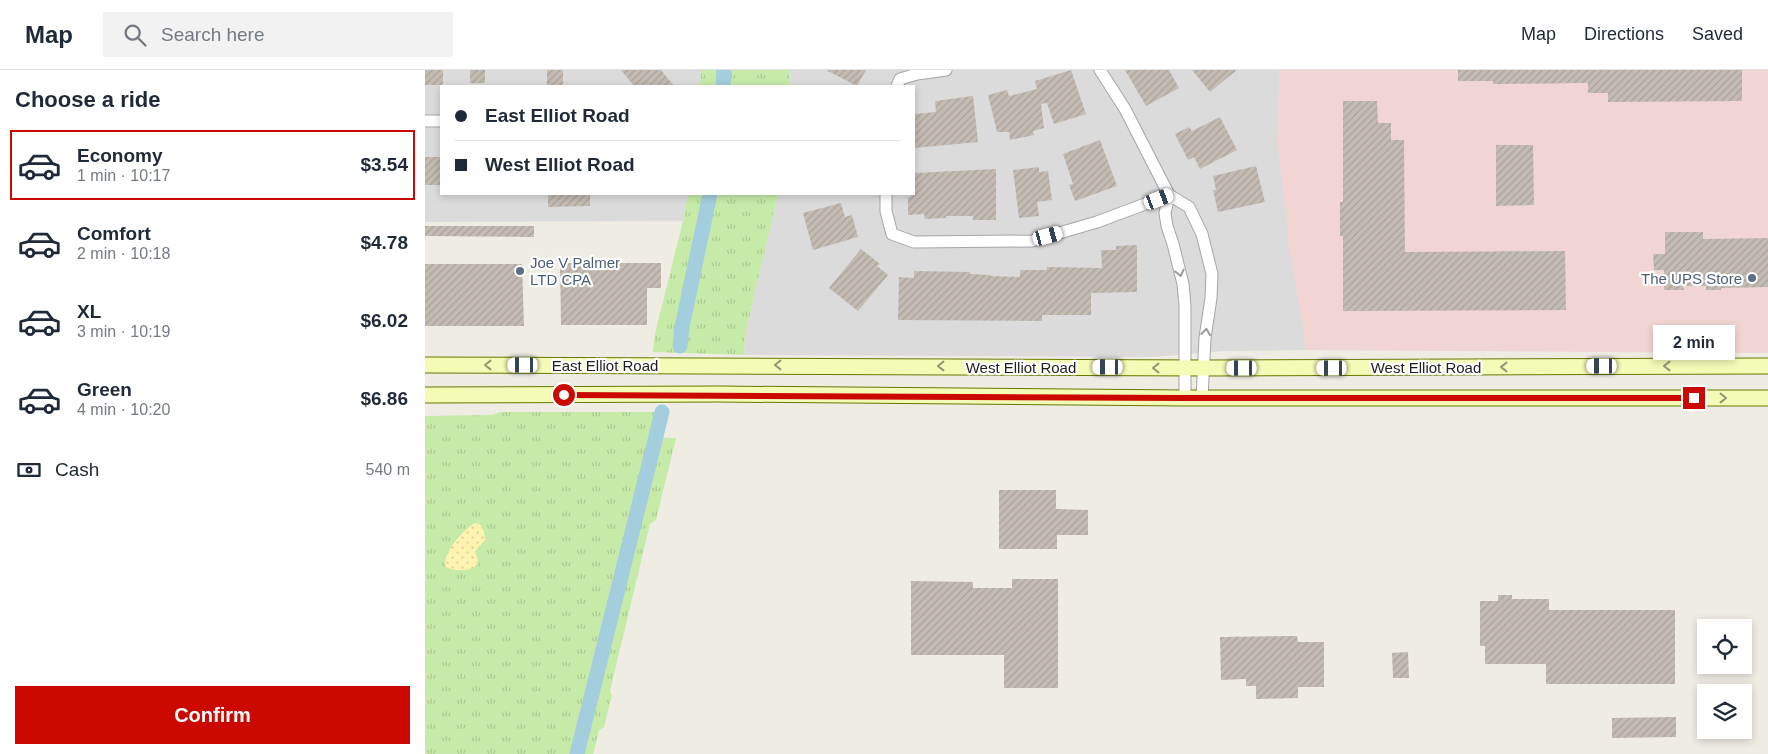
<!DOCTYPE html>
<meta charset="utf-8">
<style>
:root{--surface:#fff;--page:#f2f2f3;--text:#1f2937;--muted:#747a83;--line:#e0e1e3;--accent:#cc0900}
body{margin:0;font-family:Arial,sans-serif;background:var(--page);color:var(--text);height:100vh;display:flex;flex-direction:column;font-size:19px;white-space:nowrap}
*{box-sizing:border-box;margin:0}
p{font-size:16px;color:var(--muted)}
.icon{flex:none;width:28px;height:28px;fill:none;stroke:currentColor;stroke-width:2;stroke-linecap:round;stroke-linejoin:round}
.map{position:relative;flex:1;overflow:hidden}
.drawer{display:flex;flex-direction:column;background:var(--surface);width:425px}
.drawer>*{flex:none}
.hud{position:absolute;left:15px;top:15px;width:475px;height:110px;border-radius:0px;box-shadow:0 2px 8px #0003;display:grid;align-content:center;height:110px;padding:0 15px;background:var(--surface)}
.buttons{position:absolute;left:1272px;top:549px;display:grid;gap:10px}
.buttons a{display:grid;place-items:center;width:55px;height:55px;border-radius:0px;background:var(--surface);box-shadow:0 2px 8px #0003;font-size:25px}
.end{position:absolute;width:22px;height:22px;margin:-11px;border:6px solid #cc0900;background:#fff;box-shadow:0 0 0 2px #fff}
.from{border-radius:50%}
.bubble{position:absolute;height:35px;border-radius:0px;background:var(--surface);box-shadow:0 2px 8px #0003;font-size:16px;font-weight:600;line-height:35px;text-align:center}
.car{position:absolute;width:15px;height:30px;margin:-15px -8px;border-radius:6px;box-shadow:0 0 4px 1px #0007;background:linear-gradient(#fff 24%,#345 0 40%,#fff 0 76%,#345 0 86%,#fff 0)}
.hud b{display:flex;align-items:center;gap:18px;height:48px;font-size:19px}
.hud b+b{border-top:1px solid var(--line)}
.hud i{width:12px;height:12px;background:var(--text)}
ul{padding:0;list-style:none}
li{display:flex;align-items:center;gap:15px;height:70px;margin:0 10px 8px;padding:0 5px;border:2px solid transparent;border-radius:0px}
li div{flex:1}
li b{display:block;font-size:19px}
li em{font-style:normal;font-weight:600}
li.current{border-color:var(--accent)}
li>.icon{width:45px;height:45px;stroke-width:1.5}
h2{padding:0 15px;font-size:22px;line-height:60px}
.pay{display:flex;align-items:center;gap:12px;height:55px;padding:0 15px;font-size:19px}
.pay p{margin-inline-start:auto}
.primary-button{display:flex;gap:10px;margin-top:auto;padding:10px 15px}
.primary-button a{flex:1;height:58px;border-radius:0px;background:var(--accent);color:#fff;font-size:20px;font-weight:600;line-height:58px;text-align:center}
header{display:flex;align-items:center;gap:30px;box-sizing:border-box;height:70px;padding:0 25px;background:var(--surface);border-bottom:1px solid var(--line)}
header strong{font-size:24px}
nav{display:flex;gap:28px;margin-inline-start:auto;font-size:18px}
.search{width:350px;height:45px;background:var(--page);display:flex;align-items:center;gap:12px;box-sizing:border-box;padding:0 18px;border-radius:0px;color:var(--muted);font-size:19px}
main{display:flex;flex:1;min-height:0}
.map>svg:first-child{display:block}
.residential{fill:#dcdbdb}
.commercial{fill:#f1d5d3}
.grass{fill:url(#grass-tufts)}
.sand{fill:url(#sand-dots)}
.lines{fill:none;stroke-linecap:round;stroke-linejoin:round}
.canal{stroke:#a3cede;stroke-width:15}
.building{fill:url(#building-hatch)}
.street-casing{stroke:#a5a5a5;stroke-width:13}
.secondary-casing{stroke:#667802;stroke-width:17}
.street{stroke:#fff;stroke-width:11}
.secondary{stroke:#f4fbb6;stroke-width:15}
.oneway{stroke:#9a9a9a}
.oneway2{stroke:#949872}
.route{stroke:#cc0900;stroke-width:6}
.service-dot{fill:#5c6f8a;stroke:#fff;stroke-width:2}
.labels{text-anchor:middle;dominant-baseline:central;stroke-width:4.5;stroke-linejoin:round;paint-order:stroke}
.service-label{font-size:15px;fill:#4e5e75;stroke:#fff;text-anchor:start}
.street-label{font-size:15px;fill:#1e1e1e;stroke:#fff}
</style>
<header>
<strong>Map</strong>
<div class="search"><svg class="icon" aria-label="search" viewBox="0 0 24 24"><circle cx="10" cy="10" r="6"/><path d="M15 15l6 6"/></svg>Search here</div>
<nav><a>Map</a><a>Directions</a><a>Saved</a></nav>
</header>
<main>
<section class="drawer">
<h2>Choose a ride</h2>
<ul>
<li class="current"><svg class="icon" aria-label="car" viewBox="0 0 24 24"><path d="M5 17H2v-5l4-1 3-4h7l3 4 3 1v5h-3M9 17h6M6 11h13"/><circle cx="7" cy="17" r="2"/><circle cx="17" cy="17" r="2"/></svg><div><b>Economy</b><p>1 min · 10:17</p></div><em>$3.54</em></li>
<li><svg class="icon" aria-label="car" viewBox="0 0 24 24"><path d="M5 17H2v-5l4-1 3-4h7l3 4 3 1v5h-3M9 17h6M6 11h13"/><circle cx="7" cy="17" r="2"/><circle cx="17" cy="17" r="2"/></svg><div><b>Comfort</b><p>2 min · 10:18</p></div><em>$4.78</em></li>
<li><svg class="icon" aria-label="car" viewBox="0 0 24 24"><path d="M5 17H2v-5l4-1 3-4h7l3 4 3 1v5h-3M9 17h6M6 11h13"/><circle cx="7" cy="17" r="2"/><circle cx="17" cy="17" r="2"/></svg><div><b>XL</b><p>3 min · 10:19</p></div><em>$6.02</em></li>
<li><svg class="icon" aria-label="car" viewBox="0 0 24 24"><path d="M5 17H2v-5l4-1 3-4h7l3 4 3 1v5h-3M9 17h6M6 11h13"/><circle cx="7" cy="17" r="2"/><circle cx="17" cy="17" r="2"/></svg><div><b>Green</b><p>4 min · 10:20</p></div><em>$6.86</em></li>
</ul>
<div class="pay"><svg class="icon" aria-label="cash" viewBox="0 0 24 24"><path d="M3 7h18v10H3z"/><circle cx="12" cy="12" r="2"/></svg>Cash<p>540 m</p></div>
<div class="primary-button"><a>Confirm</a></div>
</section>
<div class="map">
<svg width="1343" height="684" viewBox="0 0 1343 684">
<defs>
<pattern id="grass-tufts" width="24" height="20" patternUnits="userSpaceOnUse" patternTransform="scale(1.25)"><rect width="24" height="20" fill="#c6eba8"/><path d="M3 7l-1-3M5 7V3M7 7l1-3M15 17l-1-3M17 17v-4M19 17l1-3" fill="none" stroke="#aac990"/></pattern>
<pattern id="sand-dots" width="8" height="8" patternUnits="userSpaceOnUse" patternTransform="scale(1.25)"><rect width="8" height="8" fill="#fff3b2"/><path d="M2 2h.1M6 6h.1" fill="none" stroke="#dad099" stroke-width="1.8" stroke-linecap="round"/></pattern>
<pattern id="building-hatch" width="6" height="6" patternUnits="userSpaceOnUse" patternTransform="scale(1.25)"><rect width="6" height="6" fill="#c4bcb3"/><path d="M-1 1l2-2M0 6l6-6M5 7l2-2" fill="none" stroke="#a8a19a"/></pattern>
</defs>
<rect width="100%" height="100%" fill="#efece4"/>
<g class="residential">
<polygon points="0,0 276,0 275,16 16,16 16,124 263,124 258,151 0,152"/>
<polygon points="365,0 854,0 853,77 880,270 880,280 799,281 730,287 319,285 320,265 353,124 489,124 489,16 364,16"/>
</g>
<polygon class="commercial" points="854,0 1343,0 1343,283 880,280 880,270 865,183 853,77"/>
<g class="grass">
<polygon points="276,0 365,0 364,16 275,16"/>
<polygon points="263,124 353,124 320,265 319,285 228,282 230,264 258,151"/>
<polygon points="76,342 232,342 226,367 251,368 231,450 225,454 185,621 187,625 179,657 174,660 168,684 0,684 0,346 66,345"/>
</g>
<path class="sand" d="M50 453C58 453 60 463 60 470L50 481 53 491 51 496C43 501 30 502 21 497 16 484 38 460 50 453Z"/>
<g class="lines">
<g class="canal">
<polyline points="298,16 299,0"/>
<polyline points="255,276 257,257 285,124"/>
<polyline points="152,684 237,342"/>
</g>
</g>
<g class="building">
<rect x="0" y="0" width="18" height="15"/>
<rect x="45" y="0" width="15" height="13"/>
<rect x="122" y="0" width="16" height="16"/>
<polygon points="196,0 236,0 249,16 209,16"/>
<polygon points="401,0 441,0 432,16"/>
<polygon points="646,0 661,44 629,54 622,33 616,34 619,58 608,61 609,65 585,70 584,62 572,62 563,25 582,20 584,26 612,19 610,11"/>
<polygon points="700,0 744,0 754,18 721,36"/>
<polygon points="767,0 812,0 785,22"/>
<polygon points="1033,0 1317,0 1317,31 1183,32 1183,23 1163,23 1163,13 1068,14 1068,11 1033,11"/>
<polygon points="548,26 553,72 489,78 489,44 511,42 510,31"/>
<polygon points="918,31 952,31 953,53 966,53 966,70 979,70 980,182 1140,181 1141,240 918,241 918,166 915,166 915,132 918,132"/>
<polygon points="795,47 812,80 775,99 769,87 763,90 750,64 764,57 767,61"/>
<polygon points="675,70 692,116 650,131 644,115 648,114 638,84"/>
<polygon points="1071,75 1108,75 1109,135 1071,136"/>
<rect x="0" y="87" width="16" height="28"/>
<polygon points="831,96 840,132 793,142 788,120 791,120 788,106"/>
<polygon points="614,97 614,102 623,101 627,130 612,132 614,146 594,148 588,100"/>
<polygon points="571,99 571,150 548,150 548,146 521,146 521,148 500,149 499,144 483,145 483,127 486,127 485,124 489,124 489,103"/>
<polygon points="123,124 165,124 165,136 123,137"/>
<polygon points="416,133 420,147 427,145 433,167 388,180 378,143"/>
<polygon points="0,156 109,156 109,167 0,166"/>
<polygon points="1240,162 1278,162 1278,169 1343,168 1343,217 1296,218 1296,220 1281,220 1281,216 1258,216 1259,220 1239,220 1239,200 1229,200 1228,184 1240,184"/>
<polygon points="712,175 712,222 666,223 666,245 617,245 617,251 473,250 474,207 489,208 489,201 545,202 545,204 566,205 566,206 595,207 595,200 622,200 622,197 677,198 676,180 691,180 691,176"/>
<polygon points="436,179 455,194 452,196 463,205 433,241 404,218"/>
<polygon points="135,193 236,193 236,218 222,218 222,255 136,255"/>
<polygon points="0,194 97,194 99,256 0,256"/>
<polygon points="574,420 631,420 631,439 663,440 663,465 632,465 632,479 574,479"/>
<polygon points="587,509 633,509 633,618 579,618 579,585 486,585 486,511 548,512 548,518 587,518"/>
<polygon points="1073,525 1087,525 1087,529 1124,529 1124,540 1250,540 1250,614 1121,614 1121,594 1060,594 1060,576 1055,576 1055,531 1073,531"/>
<polygon points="872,566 873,572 899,572 899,617 873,617 873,628 831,629 831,616 821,616 821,609 796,610 795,567"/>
<polygon points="983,582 984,608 968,608 967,583"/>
<polygon points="1251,647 1251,667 1187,668 1187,648"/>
</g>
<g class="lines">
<g class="street-casing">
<g id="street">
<polyline points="675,0 700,39 744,125 764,137 777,164 787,204 786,228 780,268 777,328"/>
<polyline points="472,16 475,9 492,4 521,0"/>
<polyline points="0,51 16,51"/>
<polyline points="461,124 461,141 467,164 489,172 607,171 672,152 744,125"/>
<polyline points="744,125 740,143 742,156 748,174 758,214 760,236 760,328"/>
</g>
</g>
<g class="secondary-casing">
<g id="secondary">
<polyline points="0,295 780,298 1343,296"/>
<polyline points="0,325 295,324 760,328 1343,328"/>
</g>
</g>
<use href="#street" class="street"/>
<use href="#secondary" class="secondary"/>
</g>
<defs><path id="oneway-chevron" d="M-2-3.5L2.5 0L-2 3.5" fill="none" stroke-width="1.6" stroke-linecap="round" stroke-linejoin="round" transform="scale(1.25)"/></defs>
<g class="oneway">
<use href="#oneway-chevron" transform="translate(755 203) rotate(77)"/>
<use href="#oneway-chevron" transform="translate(781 262) rotate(-84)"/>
</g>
<g class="oneway2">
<use href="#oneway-chevron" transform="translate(63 295) rotate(180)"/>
<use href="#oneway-chevron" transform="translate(353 295) rotate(-180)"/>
<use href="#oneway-chevron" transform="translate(516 296) rotate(-180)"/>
<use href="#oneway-chevron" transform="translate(1242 296) rotate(180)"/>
<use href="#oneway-chevron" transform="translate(1079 297) rotate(180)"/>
<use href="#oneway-chevron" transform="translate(731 298) rotate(-180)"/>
<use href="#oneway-chevron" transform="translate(1298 328)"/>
</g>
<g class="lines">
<polyline class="route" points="139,325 760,328 1269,328"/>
</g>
<g class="service-dot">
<circle cx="95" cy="201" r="5"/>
<circle cx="1327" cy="208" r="5"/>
</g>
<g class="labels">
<g class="service-label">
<text x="105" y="192">Joe V Palmer<tspan x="105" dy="17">LTD CPA</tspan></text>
<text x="1317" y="208" text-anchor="end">The UPS Store</text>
</g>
<g class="street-label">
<text x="180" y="295">East Elliot Road</text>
<text x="596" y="297">West Elliot Road</text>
<text x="1001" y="297">West Elliot Road</text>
</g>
</g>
</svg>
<div class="buttons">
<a><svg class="icon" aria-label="locate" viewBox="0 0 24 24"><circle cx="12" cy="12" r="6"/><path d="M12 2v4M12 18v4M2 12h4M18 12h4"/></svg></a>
<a><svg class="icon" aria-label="layers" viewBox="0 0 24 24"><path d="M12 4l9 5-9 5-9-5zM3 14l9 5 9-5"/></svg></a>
</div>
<i class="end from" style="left:139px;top:325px"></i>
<i class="end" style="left:1269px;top:328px"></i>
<div class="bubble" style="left:1228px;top:255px;width:82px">2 min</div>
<i class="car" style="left:734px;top:129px;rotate:69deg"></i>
<i class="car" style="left:623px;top:166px;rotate:75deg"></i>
<i class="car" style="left:98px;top:295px;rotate:270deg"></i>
<i class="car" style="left:1177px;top:296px;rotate:270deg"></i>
<i class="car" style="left:683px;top:297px;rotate:270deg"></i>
<i class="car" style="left:817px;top:298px;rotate:270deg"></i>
<i class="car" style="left:907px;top:298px;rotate:270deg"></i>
<div class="hud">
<b><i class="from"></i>East Elliot Road</b>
<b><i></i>West Elliot Road</b>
</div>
</div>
</main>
